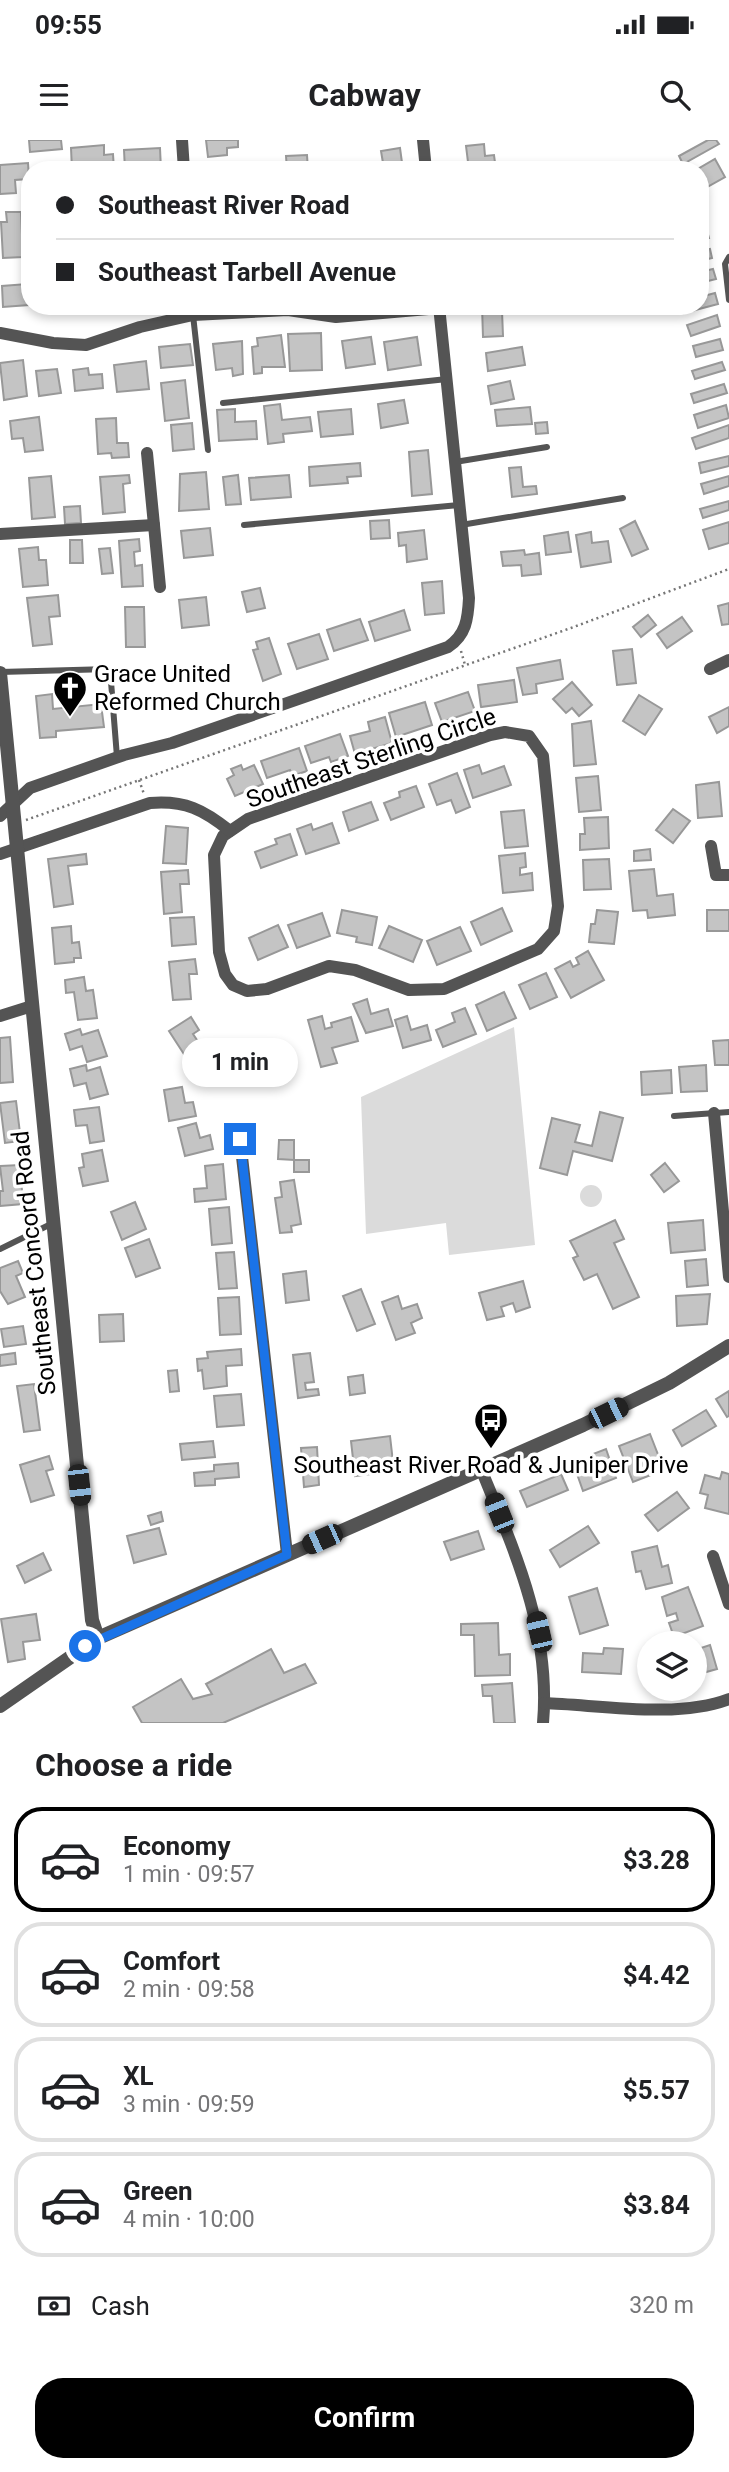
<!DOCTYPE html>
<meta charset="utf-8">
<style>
:root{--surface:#fff;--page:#f6f6f6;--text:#202124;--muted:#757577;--line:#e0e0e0;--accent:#000}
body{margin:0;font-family:Roboto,sans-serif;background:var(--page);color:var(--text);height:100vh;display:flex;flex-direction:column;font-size:26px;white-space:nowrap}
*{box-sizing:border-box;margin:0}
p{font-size:23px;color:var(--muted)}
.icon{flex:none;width:38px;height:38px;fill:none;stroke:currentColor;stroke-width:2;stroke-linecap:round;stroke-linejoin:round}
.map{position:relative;height:1583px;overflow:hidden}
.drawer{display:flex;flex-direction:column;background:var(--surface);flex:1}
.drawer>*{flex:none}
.banner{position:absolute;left:21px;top:21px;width:688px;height:154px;border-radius:28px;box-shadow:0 4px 10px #0003;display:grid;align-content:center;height:154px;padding:0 35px;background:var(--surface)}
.controls{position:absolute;left:637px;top:1491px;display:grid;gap:14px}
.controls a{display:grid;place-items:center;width:70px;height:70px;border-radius:50%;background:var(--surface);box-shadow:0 4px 10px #0003;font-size:35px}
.end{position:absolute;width:32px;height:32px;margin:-16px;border:9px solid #1a73e8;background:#fff;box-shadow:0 0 0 4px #fff}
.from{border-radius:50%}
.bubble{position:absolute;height:49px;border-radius:24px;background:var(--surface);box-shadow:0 4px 10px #0003;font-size:23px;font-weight:700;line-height:49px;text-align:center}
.car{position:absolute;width:21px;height:42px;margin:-21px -10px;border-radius:9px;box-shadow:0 0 5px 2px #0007;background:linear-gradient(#222 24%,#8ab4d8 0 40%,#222 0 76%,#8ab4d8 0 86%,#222 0)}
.banner b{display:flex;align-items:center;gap:24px;height:66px;font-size:26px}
.banner b+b{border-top:2px solid var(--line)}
.banner i{width:18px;height:18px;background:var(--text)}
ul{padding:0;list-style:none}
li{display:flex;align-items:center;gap:21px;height:105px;margin:0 14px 10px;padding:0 21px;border:4px solid var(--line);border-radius:28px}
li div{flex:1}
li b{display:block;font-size:26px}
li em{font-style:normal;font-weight:700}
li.current{border-color:var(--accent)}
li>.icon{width:63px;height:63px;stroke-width:1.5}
h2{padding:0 35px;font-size:32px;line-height:84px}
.pay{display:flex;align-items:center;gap:18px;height:77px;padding:0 35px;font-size:26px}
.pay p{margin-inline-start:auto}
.action{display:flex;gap:14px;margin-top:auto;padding:14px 35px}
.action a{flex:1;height:80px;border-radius:28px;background:var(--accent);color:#fff;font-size:28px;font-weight:700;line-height:80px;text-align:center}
.status{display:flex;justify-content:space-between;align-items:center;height:49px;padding:0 35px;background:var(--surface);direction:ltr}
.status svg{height:19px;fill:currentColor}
header{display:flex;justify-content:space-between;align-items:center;height:91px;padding:0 35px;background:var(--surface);font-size:32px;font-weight:700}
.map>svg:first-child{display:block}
.green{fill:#dbdbdb}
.building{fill:#c4c4c4;stroke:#989898;stroke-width:2}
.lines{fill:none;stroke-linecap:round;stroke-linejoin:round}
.path{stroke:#767676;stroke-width:2.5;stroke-dasharray:2 3.5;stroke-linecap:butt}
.service{stroke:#545454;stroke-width:6}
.minor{stroke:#545454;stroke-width:12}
.tertiary{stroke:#545454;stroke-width:14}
.route{stroke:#1a73e8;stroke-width:9}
.labels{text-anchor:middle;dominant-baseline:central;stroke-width:7;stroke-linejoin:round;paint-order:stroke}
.poi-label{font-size:24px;fill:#000;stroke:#fff;text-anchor:start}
.street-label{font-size:24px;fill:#000;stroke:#fff}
</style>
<div class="status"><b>09:55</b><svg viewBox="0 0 49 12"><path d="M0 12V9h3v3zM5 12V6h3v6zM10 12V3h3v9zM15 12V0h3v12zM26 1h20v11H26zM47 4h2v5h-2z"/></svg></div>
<header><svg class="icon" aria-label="menu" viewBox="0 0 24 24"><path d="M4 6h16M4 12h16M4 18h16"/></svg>Cabway<svg class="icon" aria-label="search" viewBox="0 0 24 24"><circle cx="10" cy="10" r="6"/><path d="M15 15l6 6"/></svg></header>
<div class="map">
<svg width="729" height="1583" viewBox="0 0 729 1583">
<rect width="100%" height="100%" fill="#fff"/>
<g class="green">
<polygon points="514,887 535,1105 449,1115 446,1083 366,1094 361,957"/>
<circle cx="591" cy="1056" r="11"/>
</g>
<g class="building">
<polygon points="29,0 61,0 62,9 30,12"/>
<polygon points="206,0 238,0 238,7 227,8 227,15 208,17"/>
<polygon points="708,0 716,0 719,4 683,24 679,16"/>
<polygon points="484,4 485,16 494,15 496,30 469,30 466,6"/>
<polygon points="104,5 104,15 113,14 114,30 72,30 71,8"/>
<polygon points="160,8 161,30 125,30 124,10"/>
<polygon points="400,8 403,30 376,30 384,29 381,11"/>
<polygon points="307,15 308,30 287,30 286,16"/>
<polygon points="715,19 725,37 700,51 700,30 696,30"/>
<polygon points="28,23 29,39 15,40 16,53 0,54 0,25"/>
<polygon points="704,63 707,71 700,73 700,64"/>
<polygon points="6,72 21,72 23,117 3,118 1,82 7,82"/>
<polygon points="706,87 709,98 700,101 700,89"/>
<polygon points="710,109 712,118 700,121 700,111"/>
<polygon points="713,129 716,139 700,143 700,132"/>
<polygon points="27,144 29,165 3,167 2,146"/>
<polygon points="715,153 718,164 684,173 682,166 700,166 700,157"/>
<polygon points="72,166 96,166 96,171 73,172"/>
<polygon points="482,166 497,166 497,171 502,171 503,196 483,197"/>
<polygon points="717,175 720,186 691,196 687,185"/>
<polygon points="321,193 322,230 290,231 288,194"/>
<polygon points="281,195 285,227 262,227 262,233 254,234 252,207 258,206 257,198"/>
<polygon points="371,197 375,224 346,228 342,201"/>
<polygon points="417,197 421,225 388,230 384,202"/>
<polygon points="720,199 723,210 696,217 693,206"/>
<polygon points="242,201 243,234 233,236 232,228 216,230 213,204"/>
<polygon points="190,204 193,225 161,228 159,207"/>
<polygon points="522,207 525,225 488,231 486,213"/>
<polygon points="23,220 27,256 4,260 0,223"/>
<polygon points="146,221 149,249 117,252 114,225"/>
<polygon points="722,222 725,230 695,239 692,231"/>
<polygon points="88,228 89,235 102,234 103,248 75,251 73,230"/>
<polygon points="57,229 61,253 39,256 36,231"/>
<polygon points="185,240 189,278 165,281 161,243"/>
<polygon points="510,241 514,259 491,264 488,246"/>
<polygon points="724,244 727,253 694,263 691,254"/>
<polygon points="404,260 408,283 381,288 378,264"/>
<polygon points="280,264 282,280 310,277 312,291 283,294 284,302 268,304 264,266"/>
<polygon points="726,265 729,278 698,288 694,275"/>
<polygon points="530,267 532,284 497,286 495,270"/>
<polygon points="235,269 235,282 256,281 257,299 219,301 217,270"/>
<polygon points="351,269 353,294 321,297 318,272"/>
<polygon points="39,277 43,310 25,312 23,298 12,299 10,281"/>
<polygon points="116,278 117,303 128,303 129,317 112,318 111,313 98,314 96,279"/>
<polygon points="547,282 548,293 536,294 535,283"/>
<polygon points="192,283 194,309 173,311 171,285"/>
<polygon points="729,285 729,298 696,309 692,298"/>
<polygon points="428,310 432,354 412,356 409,312"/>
<polygon points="729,316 729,326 701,333 699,323"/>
<polygon points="360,323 361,336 347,337 348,343 310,346 309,327"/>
<polygon points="521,327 523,347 536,346 537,354 512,357 509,328"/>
<polygon points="206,332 209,369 179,371 180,334"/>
<polygon points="129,335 130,343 123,344 125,372 103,374 100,337"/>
<polygon points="238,335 241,364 226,365 223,337"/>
<polygon points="289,335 291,357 251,360 249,338"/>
<polygon points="51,336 55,377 32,379 29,338"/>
<polygon points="729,336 729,346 704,354 701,344"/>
<polygon points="729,361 729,370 703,378 700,369"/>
<polygon points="80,366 81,383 65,384 64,367"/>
<polygon points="389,380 390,398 371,399 370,381"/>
<polygon points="635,381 648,409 632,416 620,389"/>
<polygon points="729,382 729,403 709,409 703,390"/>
<polygon points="210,388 213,415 184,418 181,391"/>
<polygon points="424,390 427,419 407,422 406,405 399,406 398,393"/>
<polygon points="568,392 571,412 546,415 544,396"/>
<polygon points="591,392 592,403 608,401 611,422 581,427 576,395"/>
<polygon points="139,399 140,411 134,412 135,426 142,425 143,446 122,447 119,401"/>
<polygon points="70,400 82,400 83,423 70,423"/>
<polygon points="38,407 39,420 46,420 48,445 23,447 19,409"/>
<polygon points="110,408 113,433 102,434 99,409"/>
<polygon points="524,410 525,415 539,413 541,434 522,436 521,425 503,426 501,412"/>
<polygon points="442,441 444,473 425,475 422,443"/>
<polygon points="260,448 265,468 247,472 242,452"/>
<polygon points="58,455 60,476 49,477 52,504 33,506 27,458"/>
<polygon points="206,457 209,485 182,488 179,460"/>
<polygon points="729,463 729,484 722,485 718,466"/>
<polygon points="125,467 144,467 145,507 126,507"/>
<polygon points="404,470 410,490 375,501 369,482"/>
<polygon points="648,475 656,485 641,497 633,487"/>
<polygon points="682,477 692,491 667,508 657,494"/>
<polygon points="360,479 368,500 334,511 327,490"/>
<polygon points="319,494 328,519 297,529 288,504"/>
<polygon points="269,498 281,534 263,541 253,510 258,509 256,502"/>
<polygon points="632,509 636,543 617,545 613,511"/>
<polygon points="560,520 563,539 536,544 537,553 523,555 517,528"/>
<polygon points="514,540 517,562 481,567 478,545"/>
<polygon points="572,542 592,565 579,576 572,568 566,573 553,559"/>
<polygon points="468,552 475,571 442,582 435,563"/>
<polygon points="52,554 53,569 101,564 104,587 56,591 56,597 40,598 36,556"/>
<polygon points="639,555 662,569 645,595 623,581"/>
<polygon points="425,562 432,585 396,597 389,573"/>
<polygon points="729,567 729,586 717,593 709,577"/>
<polygon points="385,577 392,603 355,614 350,596 370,591 368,582"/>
<polygon points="591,581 596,624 574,626 572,584"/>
<polygon points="340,594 348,616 331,622 329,617 311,623 305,606"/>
<polygon points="299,608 307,631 292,636 290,630 267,638 261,621"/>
<polygon points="241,625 243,630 254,625 263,644 235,656 227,639 234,635 231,629"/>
<polygon points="479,625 482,634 504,626 511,645 473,658 464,630"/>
<polygon points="457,633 470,667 456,673 451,660 437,665 429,644"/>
<polygon points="598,636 601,670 579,672 576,638"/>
<polygon points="719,642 722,676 698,678 696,645"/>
<polygon points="416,646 424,667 391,680 384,663 400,657 399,652"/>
<polygon points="371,662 378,680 349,691 343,672"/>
<polygon points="673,669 690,681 673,703 656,690"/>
<polygon points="524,670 528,706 505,708 501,672"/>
<polygon points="608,677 609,708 580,710 580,694 585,694 584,678"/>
<polygon points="332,683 339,703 306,714 297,689 311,684 313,690"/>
<polygon points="166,686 188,688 186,724 163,723"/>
<polygon points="290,694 297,715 261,728 255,712 277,704 275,699"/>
<polygon points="650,709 651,720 634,721 634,711"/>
<polygon points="525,713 526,727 520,728 520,735 532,733 533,750 503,753 499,716"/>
<polygon points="86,714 87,724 68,726 73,764 54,767 48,719"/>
<polygon points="609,719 611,749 584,750 583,720"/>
<polygon points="654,729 657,756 673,754 675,775 648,778 647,770 633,771 629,731"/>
<polygon points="188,730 189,744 180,744 182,772 164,774 161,732"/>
<polygon points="502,768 512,791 481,805 471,782"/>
<polygon points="342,770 377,777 372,805 356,802 357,797 337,793"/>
<polygon points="597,770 618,772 614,804 589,802 591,784 595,784"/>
<rect x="707" y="770" width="22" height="21"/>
<polygon points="322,773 330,796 297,808 288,785"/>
<polygon points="194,777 196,804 172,806 170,778"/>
<polygon points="278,785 288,807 258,820 249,798"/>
<polygon points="71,786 72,803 79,802 81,818 74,818 74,822 55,824 52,788"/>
<polygon points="389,786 422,800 413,822 379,808"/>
<polygon points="460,787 471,811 437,825 427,801"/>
<polygon points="588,811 604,840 571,858 555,829 570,821 573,827 579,824 576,818"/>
<polygon points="195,819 197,834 189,834 191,859 173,860 169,822"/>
<polygon points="546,833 557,857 530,869 519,845"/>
<polygon points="84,837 86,851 93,850 97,878 78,880 74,852 66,853 65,840"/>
<polygon points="504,852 516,878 487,891 476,865"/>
<polygon points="367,859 371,874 388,869 393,886 366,893 353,864"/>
<polygon points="465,868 476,894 443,907 436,890 455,882 452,873"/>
<polygon points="322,876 325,889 332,887 331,883 351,877 358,901 332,908 337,923 321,927 308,880"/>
<polygon points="407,876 411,890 427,885 431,900 403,908 395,880"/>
<polygon points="191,877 199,890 193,894 205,912 189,922 169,891"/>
<polygon points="80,889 82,895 98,890 107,916 87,922 82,906 70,910 65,894"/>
<polygon points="10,897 13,942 0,943 0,898"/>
<polygon points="729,900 729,925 715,925 713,901"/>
<polygon points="281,912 283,940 261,941 259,913"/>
<polygon points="86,925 87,931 100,927 108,954 90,959 86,943 74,946 70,929"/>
<polygon points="706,925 707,951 681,952 679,927"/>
<polygon points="671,930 672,953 642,955 641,932"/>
<polygon points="182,947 185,963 193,962 196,976 169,981 164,950"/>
<polygon points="16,961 21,1001 5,1003 0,963"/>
<polygon points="99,967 104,1001 90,1003 87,985 76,986 74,970"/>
<polygon points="600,972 623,978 612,1021 573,1011 567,1035 540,1028 552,978 580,985 575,1002 592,1006"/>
<polygon points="196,983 200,998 210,995 213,1009 185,1016 178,988"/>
<polygon points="279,1000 294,1000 294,1020 278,1019"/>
<polygon points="102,1010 108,1041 83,1046 79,1028 84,1027 82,1014"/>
<rect x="294" y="1020" width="15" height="12"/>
<polygon points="665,1023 679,1041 664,1052 651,1035"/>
<polygon points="223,1024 226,1059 195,1062 194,1049 207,1048 205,1026"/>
<polygon points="20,1025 23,1064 0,1066 0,1051 3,1051 0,1026"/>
<polygon points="294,1040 301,1084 291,1086 292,1092 280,1093 275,1058 282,1057 280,1042"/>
<polygon points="135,1062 146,1089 122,1100 111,1072"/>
<polygon points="229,1067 232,1103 212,1105 209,1069"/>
<polygon points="615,1080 624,1099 614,1103 639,1157 613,1169 597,1134 584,1140 573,1118 578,1116 570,1101"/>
<polygon points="703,1080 705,1110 671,1113 668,1083"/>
<polygon points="149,1099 160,1128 136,1137 125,1108"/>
<polygon points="234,1112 237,1148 219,1149 216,1113"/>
<polygon points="706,1119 708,1145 687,1147 685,1121"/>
<polygon points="18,1121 23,1133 16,1136 25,1157 8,1164 0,1151 0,1128"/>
<polygon points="306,1131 309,1160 286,1163 283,1134"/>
<polygon points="523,1141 530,1167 516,1172 513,1163 501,1167 504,1176 487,1180 479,1153"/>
<polygon points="361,1149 375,1184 357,1191 343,1156"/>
<polygon points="710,1154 707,1184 677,1186 676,1156"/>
<polygon points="398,1156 402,1169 417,1164 422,1178 411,1183 415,1193 396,1200 382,1162"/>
<polygon points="239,1157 241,1194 220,1195 218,1158"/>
<polygon points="123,1174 124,1201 100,1202 99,1175"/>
<polygon points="23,1186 26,1204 4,1207 1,1189"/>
<polygon points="241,1209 242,1225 226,1226 227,1246 204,1249 202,1230 198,1231 197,1219 208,1218 207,1212"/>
<polygon points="15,1213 16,1224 0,1226 0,1215"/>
<polygon points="310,1213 314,1242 305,1243 306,1250 318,1249 319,1255 298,1258 293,1215"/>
<polygon points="177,1230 179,1251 170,1252 168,1231"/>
<polygon points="363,1235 365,1253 350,1255 348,1237"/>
<polygon points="34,1244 40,1290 24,1292 17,1246"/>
<polygon points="729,1251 729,1276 727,1277 716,1259"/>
<polygon points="241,1254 244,1285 217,1287 214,1256"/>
<polygon points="706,1270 716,1286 682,1306 673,1290"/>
<polygon points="650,1294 664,1330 633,1342 619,1306"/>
<polygon points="390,1296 394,1331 381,1333 381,1327 370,1328 370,1334 355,1336 351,1301"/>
<polygon points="213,1301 215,1317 182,1320 180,1304"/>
<polygon points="317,1307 319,1345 304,1347 301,1308"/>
<polygon points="606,1309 616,1338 583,1351 576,1331 596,1324 593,1314"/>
<polygon points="49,1316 53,1329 46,1331 54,1355 31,1362 20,1325"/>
<polygon points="238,1323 239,1337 215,1339 215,1345 195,1346 194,1333 214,1331 214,1325"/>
<polygon points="722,1332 729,1334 729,1374 705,1368 708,1355 700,1353 705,1335 720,1339"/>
<polygon points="561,1334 568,1350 527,1367 520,1351"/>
<polygon points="677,1352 689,1368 658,1391 645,1375"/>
<polygon points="161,1372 163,1381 151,1385 148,1376"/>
<polygon points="588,1386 599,1403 560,1427 550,1410"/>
<polygon points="159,1388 166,1414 134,1423 127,1396"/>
<polygon points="478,1391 484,1409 451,1420 444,1402"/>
<polygon points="657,1406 662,1427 668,1425 672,1443 646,1449 641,1431 636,1432 632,1412"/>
<polygon points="43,1413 51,1430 25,1443 17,1426"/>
<polygon points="688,1447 703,1486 674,1497 669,1483 678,1480 676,1473 667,1476 662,1457"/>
<polygon points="597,1448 608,1485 580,1494 569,1457"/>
<polygon points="36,1474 40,1500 23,1502 25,1519 8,1522 1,1479"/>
<polygon points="498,1483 499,1515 510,1514 510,1535 475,1536 474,1495 461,1495 461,1484"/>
<polygon points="710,1505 717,1529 699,1534 695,1529 695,1510"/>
<polygon points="604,1508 623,1509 621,1534 582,1532 583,1513 603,1514"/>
<polygon points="271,1509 284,1533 305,1524 316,1543 223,1583 142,1583 133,1567 181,1539 193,1559 212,1554 206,1544"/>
<polygon points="512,1543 515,1583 494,1583 492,1556 483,1556 482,1545"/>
</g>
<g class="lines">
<g class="path">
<polyline points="461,511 465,525"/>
<polyline points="139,640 144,654"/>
<polyline points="26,680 571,488 729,429"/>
</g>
<g class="service">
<polyline points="729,117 725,124 729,160"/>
<polyline points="193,175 208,310"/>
<polyline points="223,263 447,239"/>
<polyline points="455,322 547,307"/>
<polyline points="244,385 459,365"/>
<polyline points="461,385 623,358"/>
<polyline points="0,532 110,529 117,617"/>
<polyline points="674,976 729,972"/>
<polyline points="0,1109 53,1083"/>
</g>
<g class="minor">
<polyline points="182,0 184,30"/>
<polyline points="423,0 426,30"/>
<polyline points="0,193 53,203 86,205 140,187 193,175 288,170 336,177 440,168"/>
<polyline points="147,313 160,447"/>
<polyline points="0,394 154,385"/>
<polyline points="710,529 729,520"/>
<polygon points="505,592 529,596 543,616 558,766 554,791 538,809 444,849 409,850 355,830 329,826 267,849 247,851 233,845 225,834 219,812 214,715 223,696 248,679 490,595"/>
<path d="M0 676 30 648 124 615 172 603 448 507C466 495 468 479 469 458L439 166"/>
<polyline points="711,706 716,735 729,735"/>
<path d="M0 714 150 663C185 660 204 670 230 691"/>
<polyline points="0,876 32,866"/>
<polyline points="714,973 729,1137"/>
<polyline points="240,999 287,1414"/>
<path d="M481 1329C515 1412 551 1491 543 1583"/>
<polyline points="713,1416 729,1464"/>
<path d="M544 1563C600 1565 677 1579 729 1559"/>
</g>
<g class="tertiary">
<polyline points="0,533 92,1480 98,1498"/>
<polyline points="0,1566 98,1498 583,1285 669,1243 729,1206"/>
</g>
</g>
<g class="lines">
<polyline class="route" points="85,1506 287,1415 240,999"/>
</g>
<defs>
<g id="church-pin" transform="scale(1.75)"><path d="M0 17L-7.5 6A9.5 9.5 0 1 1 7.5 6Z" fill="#000" stroke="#fff"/><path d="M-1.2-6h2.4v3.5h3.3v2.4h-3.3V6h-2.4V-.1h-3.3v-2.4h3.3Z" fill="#fff"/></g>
<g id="bus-pin" transform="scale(1.75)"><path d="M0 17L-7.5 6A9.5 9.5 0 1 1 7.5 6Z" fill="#000" stroke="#fff"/><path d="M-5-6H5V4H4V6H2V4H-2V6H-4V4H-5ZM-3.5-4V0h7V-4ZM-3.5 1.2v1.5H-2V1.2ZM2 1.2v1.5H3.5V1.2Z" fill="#fff"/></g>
</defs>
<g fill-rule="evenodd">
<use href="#church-pin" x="70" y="548"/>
<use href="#bus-pin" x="491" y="1280"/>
</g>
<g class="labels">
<g class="poi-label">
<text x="94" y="534">Grace United<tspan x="94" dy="28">Reformed Church</tspan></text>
<text x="491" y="1325" text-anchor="middle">Southeast River Road &amp; Juniper Drive</text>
</g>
<g class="street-label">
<text transform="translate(371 618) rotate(-19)">Southeast Sterling Circle</text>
<text transform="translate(34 1123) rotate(-96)">Southeast Concord Road</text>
</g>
</g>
</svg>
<div class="controls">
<a><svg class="icon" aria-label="layers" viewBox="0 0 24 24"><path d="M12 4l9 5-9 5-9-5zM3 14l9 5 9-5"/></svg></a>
</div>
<i class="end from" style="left:85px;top:1506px"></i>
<i class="end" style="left:240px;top:999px"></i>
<div class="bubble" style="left:182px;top:898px;width:116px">1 min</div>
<i class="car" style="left:608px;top:1273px;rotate:64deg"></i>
<i class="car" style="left:79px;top:1345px;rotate:174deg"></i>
<i class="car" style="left:499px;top:1373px;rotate:338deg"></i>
<i class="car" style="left:322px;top:1399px;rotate:246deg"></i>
<i class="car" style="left:539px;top:1492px;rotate:347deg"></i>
<div class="banner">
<b><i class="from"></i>Southeast River Road</b>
<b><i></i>Southeast Tarbell Avenue</b>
</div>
</div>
<section class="drawer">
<h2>Choose a ride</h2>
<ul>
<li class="current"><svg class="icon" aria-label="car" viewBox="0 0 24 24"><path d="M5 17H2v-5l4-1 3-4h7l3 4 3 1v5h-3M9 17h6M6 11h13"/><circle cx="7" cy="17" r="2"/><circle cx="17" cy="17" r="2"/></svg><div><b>Economy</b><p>1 min · 09:57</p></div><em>$3.28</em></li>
<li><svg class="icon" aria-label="car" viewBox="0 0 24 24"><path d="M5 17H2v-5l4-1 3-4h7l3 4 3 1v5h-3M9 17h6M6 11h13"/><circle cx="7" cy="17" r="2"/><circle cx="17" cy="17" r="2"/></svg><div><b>Comfort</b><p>2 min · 09:58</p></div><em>$4.42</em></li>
<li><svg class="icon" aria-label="car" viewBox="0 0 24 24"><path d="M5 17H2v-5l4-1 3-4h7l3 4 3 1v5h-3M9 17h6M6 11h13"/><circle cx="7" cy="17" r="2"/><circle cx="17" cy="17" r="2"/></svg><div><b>XL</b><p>3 min · 09:59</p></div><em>$5.57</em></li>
<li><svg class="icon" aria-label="car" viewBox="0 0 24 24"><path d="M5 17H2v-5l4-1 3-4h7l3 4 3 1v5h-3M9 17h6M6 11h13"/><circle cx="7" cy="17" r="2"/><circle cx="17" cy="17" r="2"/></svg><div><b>Green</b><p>4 min · 10:00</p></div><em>$3.84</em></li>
</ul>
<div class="pay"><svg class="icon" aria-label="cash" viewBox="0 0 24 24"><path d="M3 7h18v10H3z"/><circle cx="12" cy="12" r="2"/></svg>Cash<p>320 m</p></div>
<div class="action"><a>Confirm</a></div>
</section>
